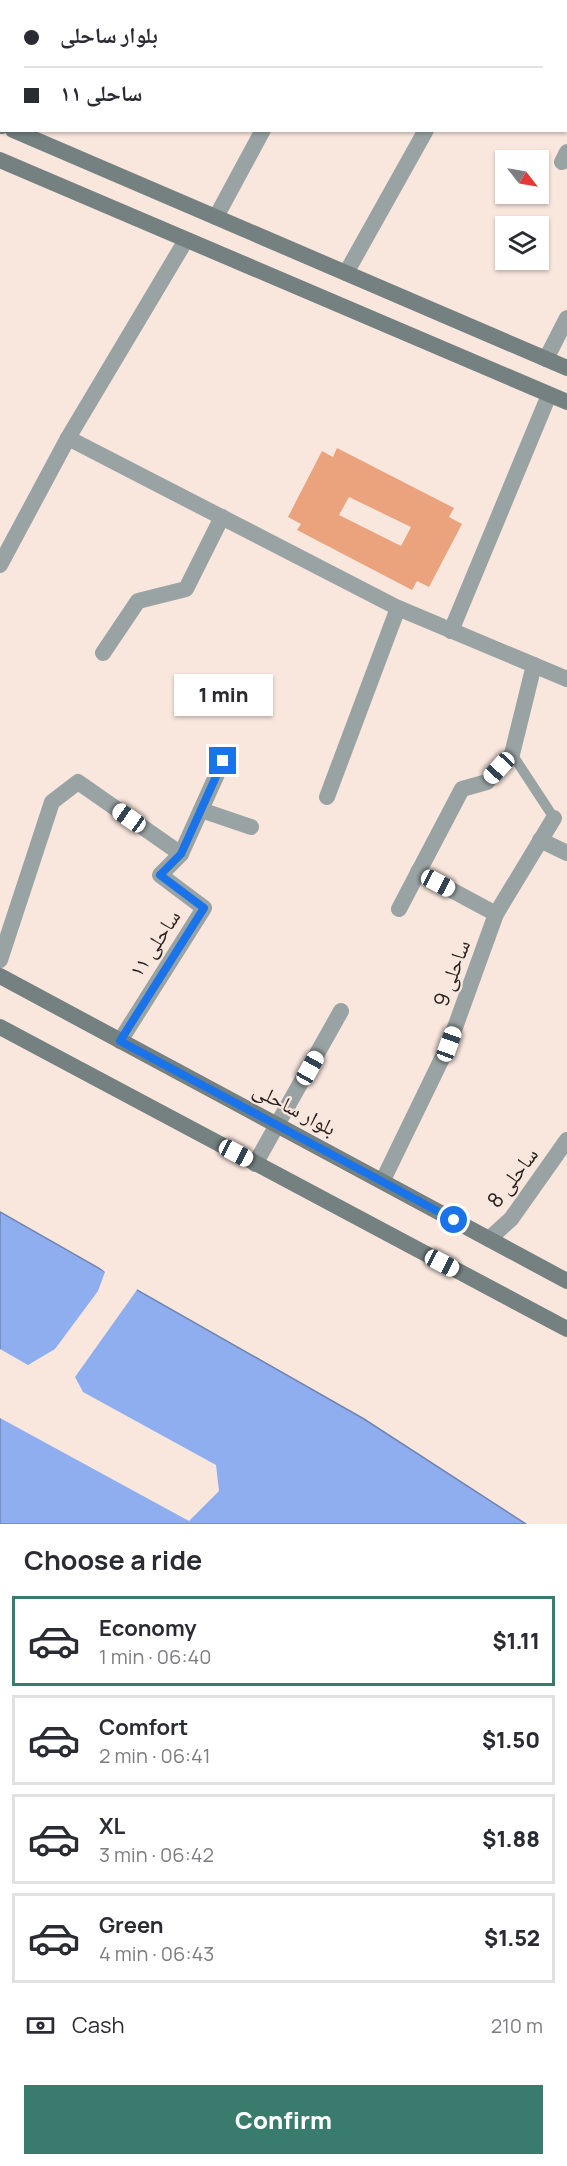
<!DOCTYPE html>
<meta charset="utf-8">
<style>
:root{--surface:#fff;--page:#f7f7f7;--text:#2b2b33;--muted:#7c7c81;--line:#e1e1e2;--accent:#397b6c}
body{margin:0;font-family:Manrope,"Noto Naskh Arabic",sans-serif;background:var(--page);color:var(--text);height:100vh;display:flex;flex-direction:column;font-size:22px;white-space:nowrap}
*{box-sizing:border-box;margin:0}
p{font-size:20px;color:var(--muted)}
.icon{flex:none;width:33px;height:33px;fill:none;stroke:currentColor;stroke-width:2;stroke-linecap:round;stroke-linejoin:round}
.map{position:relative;height:1524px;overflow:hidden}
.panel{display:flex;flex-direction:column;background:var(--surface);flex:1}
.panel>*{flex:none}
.banner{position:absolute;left:0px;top:0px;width:567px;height:132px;box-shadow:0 2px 4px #0004;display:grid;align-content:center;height:132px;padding:0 24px;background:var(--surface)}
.needle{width:39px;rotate:121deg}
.fabs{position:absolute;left:495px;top:150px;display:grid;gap:12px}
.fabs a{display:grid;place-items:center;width:54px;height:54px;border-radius:0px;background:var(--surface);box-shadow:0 2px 4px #0004;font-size:30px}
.end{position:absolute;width:27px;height:27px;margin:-14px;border:8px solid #1a73e8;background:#fff;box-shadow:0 0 0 3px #fff}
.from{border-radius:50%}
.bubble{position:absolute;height:42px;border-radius:0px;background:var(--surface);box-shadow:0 2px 4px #0004;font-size:20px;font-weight:800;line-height:42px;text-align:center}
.car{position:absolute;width:18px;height:36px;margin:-18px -9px;border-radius:8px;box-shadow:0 0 4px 2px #0007;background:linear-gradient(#fff 24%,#345 0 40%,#fff 0 76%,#345 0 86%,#fff 0)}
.banner b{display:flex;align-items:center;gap:21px;height:57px;font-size:22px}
.banner b+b{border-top:2px solid var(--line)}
.banner i{width:15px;height:15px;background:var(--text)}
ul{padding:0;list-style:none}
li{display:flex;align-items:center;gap:18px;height:90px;margin:0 12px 9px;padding:0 12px;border:3px solid var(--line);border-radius:0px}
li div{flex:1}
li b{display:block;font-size:22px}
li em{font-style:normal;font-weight:800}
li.selected{border-color:var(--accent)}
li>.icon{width:54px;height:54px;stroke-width:1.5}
h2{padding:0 24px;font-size:27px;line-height:72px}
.pay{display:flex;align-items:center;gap:15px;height:66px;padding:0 24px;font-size:22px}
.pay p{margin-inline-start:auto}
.cta{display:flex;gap:12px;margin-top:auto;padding:12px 24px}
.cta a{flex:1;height:69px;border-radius:0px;background:var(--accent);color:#fff;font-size:24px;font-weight:800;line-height:69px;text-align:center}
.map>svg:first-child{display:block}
.water{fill:#8faeef;stroke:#7084b1;stroke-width:1.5}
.pier{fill:#f9e7de}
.building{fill:#eba37d;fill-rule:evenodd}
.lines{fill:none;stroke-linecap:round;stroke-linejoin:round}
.service{stroke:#9aa3a3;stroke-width:10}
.minor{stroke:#9aa3a3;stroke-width:16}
.tertiary{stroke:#9aa3a3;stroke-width:16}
.secondary{stroke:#748180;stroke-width:16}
.route{stroke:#1a73e8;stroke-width:8}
.labels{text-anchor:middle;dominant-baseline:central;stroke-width:4.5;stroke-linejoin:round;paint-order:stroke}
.street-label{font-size:21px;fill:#28221f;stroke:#f9e7de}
</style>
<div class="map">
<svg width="567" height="1524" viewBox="0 0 567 1524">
<rect width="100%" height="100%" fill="#f9e7de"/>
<polygon class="water" points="0,1212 364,1419 526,1524 0,1524"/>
<polygon class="pier" points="93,1262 139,1287 75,1377 83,1392 216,1465 219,1491 189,1521 0,1418 0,1349 28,1365 55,1349 98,1291 105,1272"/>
<path class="building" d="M337 448 454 508 449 517 462 524 429 587 417 581 412 590 297 530 301 524 288 517 322 451 333 457ZM349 497 411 527 401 546 339 515Z"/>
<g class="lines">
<polyline class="service" points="512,754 554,818"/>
<g class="minor">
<polyline points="16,0 19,2"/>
<polyline points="333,2 334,0"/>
<polyline points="505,2 518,0"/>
<polyline points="562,162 567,152"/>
<polyline points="216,217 263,130"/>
<polyline points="346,273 426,130"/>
<polyline points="546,359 567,318"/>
<polyline points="68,438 398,608 567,679"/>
<polyline points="0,565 68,438 186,240"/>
<polyline points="451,631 549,395"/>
<polyline points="103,653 138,601 186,589 222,517"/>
<polyline points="327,797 398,608"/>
<polyline points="201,810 251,827"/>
<polyline points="540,840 567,853"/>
<polyline points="418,872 496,914"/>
<polyline points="399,909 462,789 487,782 512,754 534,665"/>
<polyline points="0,960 52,802 78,782 181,854"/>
<polyline points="120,1041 204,908 160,875 181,854 223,761"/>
<polyline points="255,1164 341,1011"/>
<polyline points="383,1180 449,1044 496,914 554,818"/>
<polyline points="489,1239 511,1219 567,1140"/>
</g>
<polyline class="tertiary" points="67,2 68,0"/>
<g class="secondary">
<polyline points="0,125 2,126"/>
<polyline points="13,130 567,368"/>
<polyline points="0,160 567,402"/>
<polyline points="0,976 567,1281"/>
<polyline points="0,1027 567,1329"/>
</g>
</g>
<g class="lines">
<polyline class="route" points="223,761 181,854 160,875 204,908 120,1041 454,1220"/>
</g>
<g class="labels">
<g class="street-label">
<text transform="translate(154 943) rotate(-57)">ساحلی ۱۱</text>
<text transform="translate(451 973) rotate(-70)">ساحلی 9</text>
<text transform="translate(295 1108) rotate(28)">بلوار ساحلی</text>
<text transform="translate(512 1177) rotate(-53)">ساحلی 8</text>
</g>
</g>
</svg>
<div class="fabs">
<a><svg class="needle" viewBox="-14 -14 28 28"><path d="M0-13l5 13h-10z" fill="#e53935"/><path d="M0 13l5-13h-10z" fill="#7c7c81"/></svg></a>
<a><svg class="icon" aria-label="layers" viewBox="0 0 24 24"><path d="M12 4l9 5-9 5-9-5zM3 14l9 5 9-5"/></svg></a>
</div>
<i class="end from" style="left:454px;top:1220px"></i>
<i class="end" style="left:223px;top:761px"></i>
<div class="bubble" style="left:174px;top:674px;width:99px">1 min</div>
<i class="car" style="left:499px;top:768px;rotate:223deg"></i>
<i class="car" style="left:129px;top:818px;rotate:305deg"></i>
<i class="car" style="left:438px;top:883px;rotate:118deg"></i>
<i class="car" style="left:449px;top:1044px;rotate:20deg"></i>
<i class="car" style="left:310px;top:1068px;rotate:29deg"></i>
<i class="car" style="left:236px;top:1153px;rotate:118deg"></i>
<i class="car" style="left:442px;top:1263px;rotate:118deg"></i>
<div class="banner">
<b><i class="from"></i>بلوار ساحلی</b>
<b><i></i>ساحلی ۱۱</b>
</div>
</div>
<section class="panel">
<h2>Choose a ride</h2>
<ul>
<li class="selected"><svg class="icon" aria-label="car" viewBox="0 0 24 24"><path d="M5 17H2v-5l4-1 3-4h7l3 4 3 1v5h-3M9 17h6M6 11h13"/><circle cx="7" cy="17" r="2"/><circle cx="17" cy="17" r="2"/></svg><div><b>Economy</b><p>1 min · 06:40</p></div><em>$1.11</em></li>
<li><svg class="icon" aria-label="car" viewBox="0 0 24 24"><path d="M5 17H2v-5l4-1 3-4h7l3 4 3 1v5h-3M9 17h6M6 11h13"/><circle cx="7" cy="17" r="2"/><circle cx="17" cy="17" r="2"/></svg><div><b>Comfort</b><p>2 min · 06:41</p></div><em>$1.50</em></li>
<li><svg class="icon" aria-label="car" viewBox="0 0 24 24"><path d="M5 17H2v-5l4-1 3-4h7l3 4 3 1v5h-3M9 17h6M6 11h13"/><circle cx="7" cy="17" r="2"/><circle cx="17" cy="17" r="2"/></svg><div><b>XL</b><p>3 min · 06:42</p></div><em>$1.88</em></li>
<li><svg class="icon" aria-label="car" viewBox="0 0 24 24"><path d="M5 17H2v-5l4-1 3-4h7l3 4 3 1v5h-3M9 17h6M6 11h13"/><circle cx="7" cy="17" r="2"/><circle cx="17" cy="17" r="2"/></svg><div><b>Green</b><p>4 min · 06:43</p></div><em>$1.52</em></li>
</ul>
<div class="pay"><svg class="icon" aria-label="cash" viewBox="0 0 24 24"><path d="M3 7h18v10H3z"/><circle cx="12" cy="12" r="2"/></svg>Cash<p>210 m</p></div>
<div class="cta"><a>Confirm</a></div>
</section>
